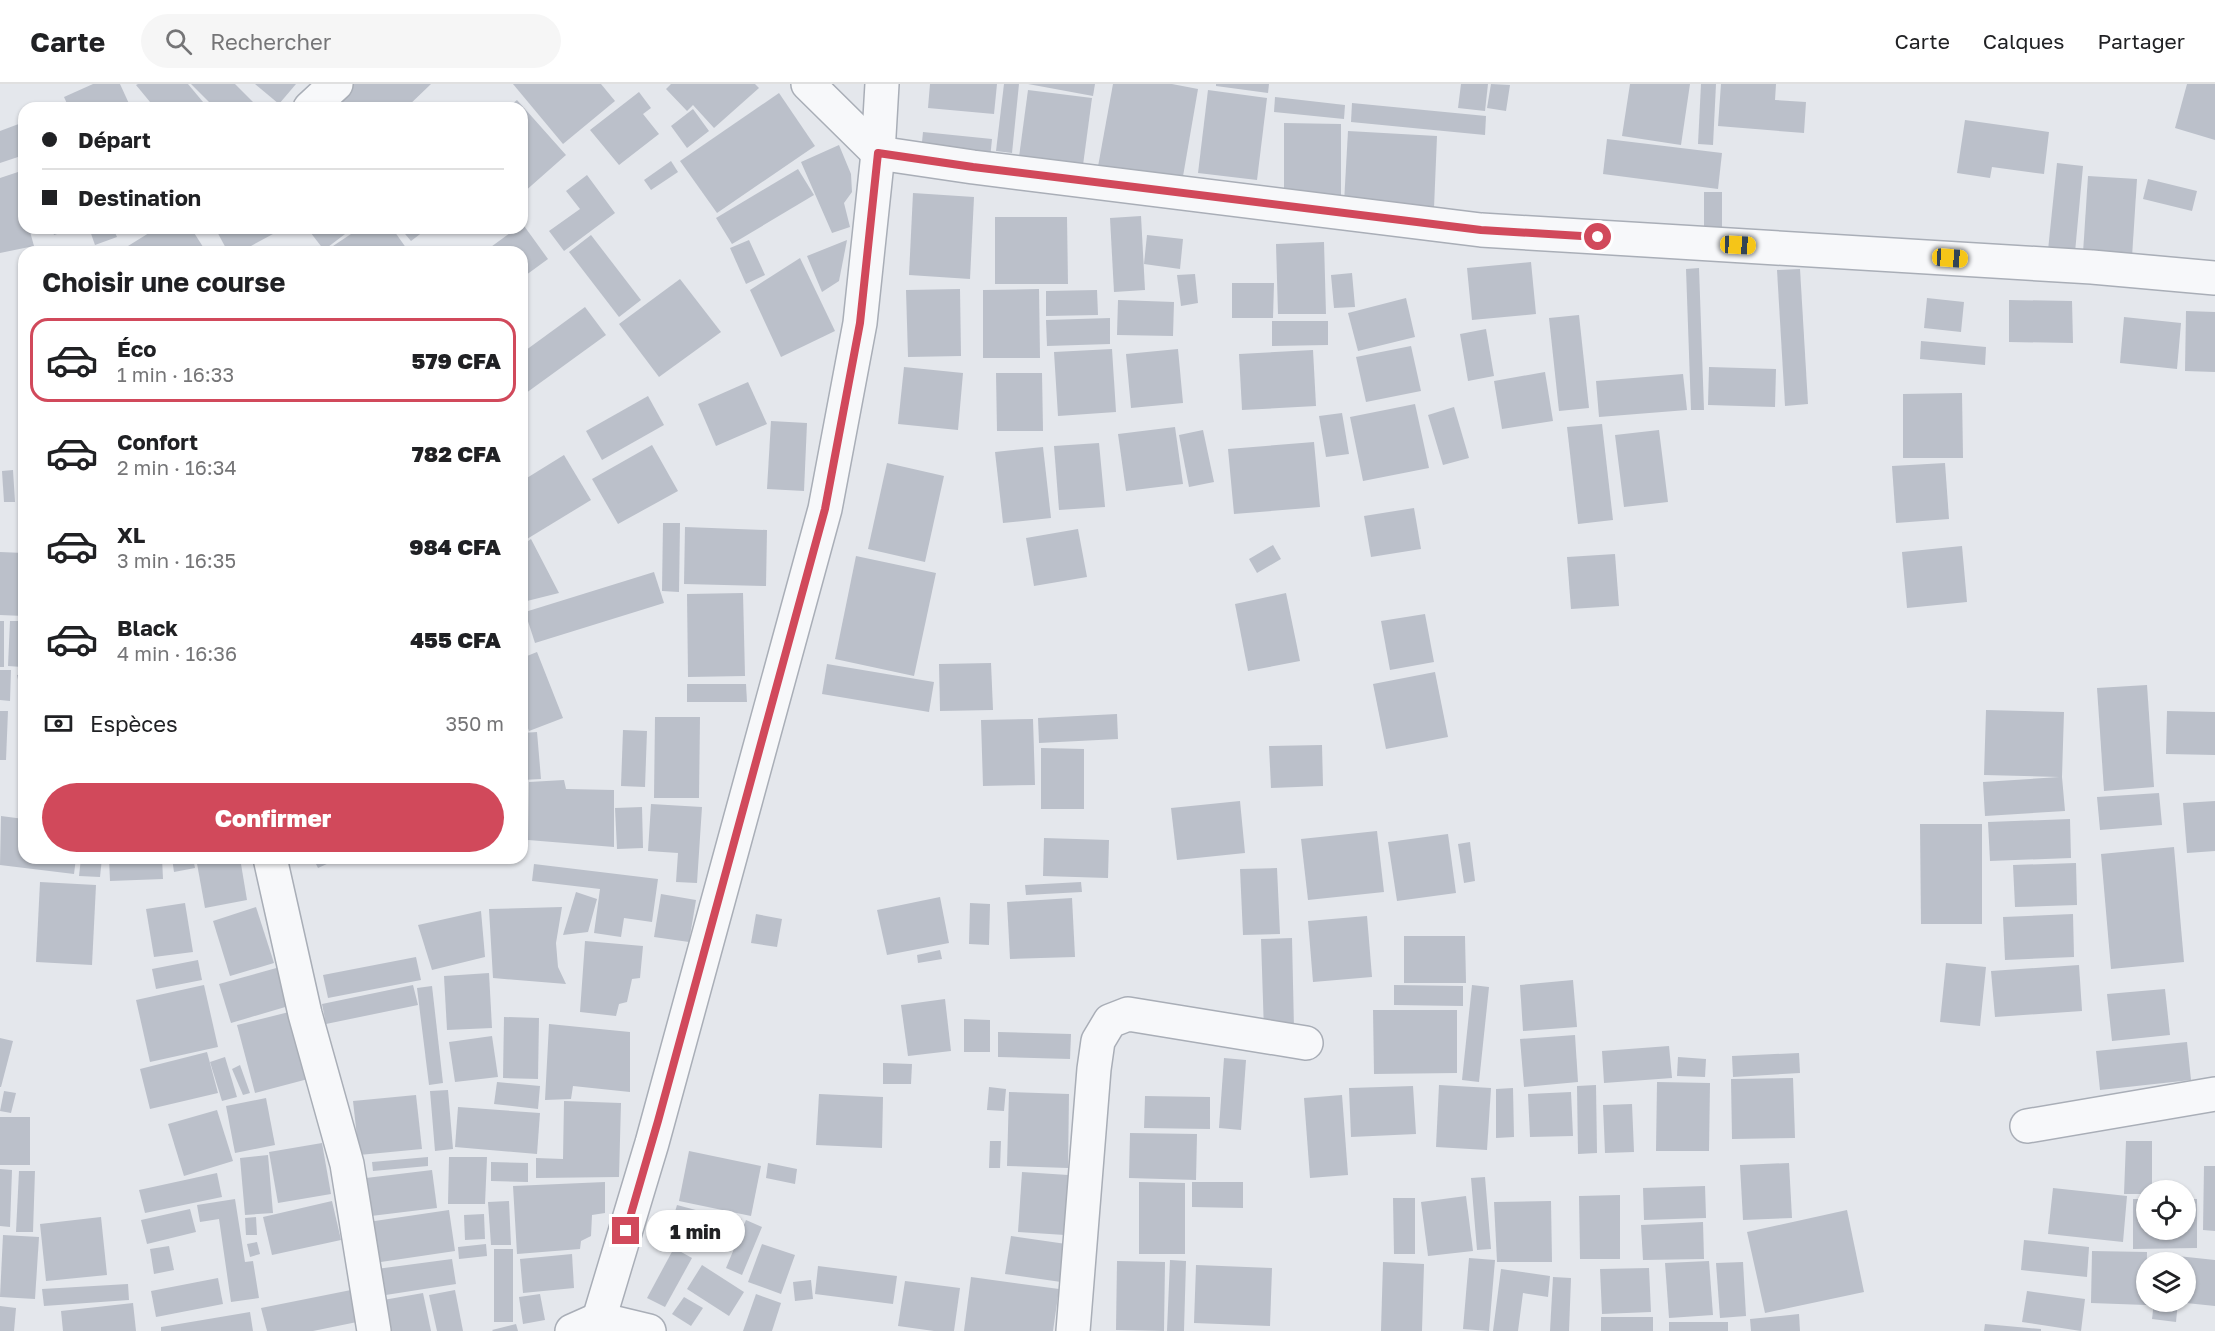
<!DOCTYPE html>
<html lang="fr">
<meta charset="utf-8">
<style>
:root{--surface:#fff;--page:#f6f6f6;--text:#202124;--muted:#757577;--line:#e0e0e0;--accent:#d1495b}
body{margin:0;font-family:"Golos Text",sans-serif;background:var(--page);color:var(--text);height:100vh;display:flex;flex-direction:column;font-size:22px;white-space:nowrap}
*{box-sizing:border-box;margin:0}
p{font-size:20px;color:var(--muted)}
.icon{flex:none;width:33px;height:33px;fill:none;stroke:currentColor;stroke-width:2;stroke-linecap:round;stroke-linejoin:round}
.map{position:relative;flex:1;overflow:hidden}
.drawer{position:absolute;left:18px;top:162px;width:510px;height:618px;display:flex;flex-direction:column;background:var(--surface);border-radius:18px;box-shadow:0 2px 4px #0004}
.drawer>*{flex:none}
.guide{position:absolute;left:18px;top:18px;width:510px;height:132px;border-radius:18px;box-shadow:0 2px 4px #0004;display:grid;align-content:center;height:132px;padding:0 24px;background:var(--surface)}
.controls{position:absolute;left:2136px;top:1096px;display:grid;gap:12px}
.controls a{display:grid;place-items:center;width:60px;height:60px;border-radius:50%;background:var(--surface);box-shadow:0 2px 4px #0004;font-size:30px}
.end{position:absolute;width:27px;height:27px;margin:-14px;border:8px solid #d1495b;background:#fff;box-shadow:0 0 0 3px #fff}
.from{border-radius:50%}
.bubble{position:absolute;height:42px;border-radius:21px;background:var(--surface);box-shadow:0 2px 4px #0004;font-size:20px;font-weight:800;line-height:42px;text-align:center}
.car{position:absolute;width:18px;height:36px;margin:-18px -9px;border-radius:8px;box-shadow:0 0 4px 2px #0007;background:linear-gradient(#f5c518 24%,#345 0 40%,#f5c518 0 76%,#345 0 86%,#f5c518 0)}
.guide b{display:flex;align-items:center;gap:21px;height:57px;font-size:22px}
.guide b+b{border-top:2px solid var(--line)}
.guide i{width:15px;height:15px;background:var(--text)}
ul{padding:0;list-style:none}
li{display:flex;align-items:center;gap:18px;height:84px;margin:0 12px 9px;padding:0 12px;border:3px solid transparent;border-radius:18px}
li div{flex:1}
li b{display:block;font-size:22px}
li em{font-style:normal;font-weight:800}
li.on{border-color:var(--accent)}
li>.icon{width:54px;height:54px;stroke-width:1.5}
h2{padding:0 24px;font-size:27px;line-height:72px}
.pay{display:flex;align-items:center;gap:15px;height:66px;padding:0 24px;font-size:22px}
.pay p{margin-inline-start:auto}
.cta{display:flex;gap:12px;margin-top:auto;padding:12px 24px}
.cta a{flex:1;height:69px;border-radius:36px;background:var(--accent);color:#fff;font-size:24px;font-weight:800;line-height:69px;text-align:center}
header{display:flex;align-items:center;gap:36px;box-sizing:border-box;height:84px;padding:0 30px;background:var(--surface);border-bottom:2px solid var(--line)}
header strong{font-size:28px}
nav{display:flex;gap:33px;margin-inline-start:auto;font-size:21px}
.search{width:420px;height:54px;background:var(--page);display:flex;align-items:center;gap:15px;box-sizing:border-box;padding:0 21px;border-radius:33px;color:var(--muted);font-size:22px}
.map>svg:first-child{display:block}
.building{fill:#bbc0ca}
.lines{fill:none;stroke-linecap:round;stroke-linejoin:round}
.minor-casing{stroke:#a9aeb7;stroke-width:36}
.minor{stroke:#f7f8fa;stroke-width:33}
.route{stroke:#d1495b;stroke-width:8}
</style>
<header>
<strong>Carte</strong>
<div class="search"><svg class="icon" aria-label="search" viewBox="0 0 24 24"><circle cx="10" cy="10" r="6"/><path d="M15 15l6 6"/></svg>Rechercher</div>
<nav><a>Carte</a><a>Calques</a><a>Partager</a></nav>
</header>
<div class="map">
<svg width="2215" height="1247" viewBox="0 0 2215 1247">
<rect width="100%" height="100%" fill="#e4e7ec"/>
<g class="building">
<polygon points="93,0 120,0 131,24 69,24 64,13"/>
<polygon points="138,0 188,0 208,24 155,24 136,1"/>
<polygon points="191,0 235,0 259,24 215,24"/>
<polygon points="255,0 296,0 279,20"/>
<polygon points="345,0 431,0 406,24 320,24"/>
<polygon points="513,0 601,0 615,17 563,60"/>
<polygon points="671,0 755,0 759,4 714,44 693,21 687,27 666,5"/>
<polygon points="930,0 997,0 994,30 928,24"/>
<polygon points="1004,0 1019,0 1012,69 996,67"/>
<polygon points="1028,0 1095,0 1093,12"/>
<polygon points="1113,0 1172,0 1198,5 1181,104 1097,88"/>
<polygon points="1216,0 1269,0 1268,9 1216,2"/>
<polygon points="1461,0 1488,0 1485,27 1458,24"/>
<polygon points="1491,0 1510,1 1506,27 1487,24"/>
<polygon points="1630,0 1690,0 1681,61 1622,52"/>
<polygon points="1701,0 1716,0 1713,61 1698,60"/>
<polygon points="1721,0 1776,0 1775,16 1806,18 1804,49 1718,42"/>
<polygon points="2187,0 2215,0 2215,56 2175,44"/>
<polygon points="1028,6 1092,14 1083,81 1019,73"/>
<polygon points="1208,6 1267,14 1257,96 1198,89"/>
<polygon points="639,8 651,24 643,30 659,50 619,81 590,46"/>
<polygon points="779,9 815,62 717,129 680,77"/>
<polygon points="1275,13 1345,21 1344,35 1274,28"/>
<polygon points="517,16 566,71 523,109 522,24 507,24"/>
<polygon points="1352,19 1486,32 1485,51 1351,38"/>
<polygon points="693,25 709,47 687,64 671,42"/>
<polygon points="1965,36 2049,48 2044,90 1992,83 1990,94 1957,89"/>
<polygon points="24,38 24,71 0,79 0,47"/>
<polygon points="1284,39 1341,40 1341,116 1284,115"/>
<polygon points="1348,47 1437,52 1434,124 1344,119"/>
<polygon points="923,48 992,55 990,75 921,68"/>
<polygon points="1607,55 1722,69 1718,105 1603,90"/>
<polygon points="839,61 851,90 852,108 844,119 850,143 832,149 801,78"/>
<polygon points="671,77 678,88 651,106 644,96"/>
<polygon points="2057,79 2083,82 2074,179 2047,176"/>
<polygon points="798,85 814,111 732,160 716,134"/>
<polygon points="18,88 24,109 19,112 24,129 24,144 29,144 34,162 0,169 0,94"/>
<polygon points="587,91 615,129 564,167 549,147 580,125 566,107"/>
<polygon points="2088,92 2137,95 2132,173 2083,169"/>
<polygon points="2148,95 2197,107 2192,127 2143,115"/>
<polygon points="1704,108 1722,108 1722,150 1704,151"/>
<polygon points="913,109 974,113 970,195 909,191"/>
<polygon points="1141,132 1145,206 1114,208 1110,134"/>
<polygon points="995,133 1067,133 1068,200 995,200"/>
<polygon points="522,139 548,175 522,194 522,168 484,168 517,144 522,144"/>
<polygon points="52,144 76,144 54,151"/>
<polygon points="89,144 113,144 117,153 95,161"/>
<polygon points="157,144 191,144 205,166 201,168 132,168 128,162"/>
<polygon points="215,144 284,144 240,168 228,168"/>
<polygon points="307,144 353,144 324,166"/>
<polygon points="360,144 392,144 409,168 329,168 327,166"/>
<polygon points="400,144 428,144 411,157"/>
<polygon points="591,151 641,216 619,233 569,168"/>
<polygon points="1147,151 1183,155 1180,185 1144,180"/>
<polygon points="749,156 765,191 746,200 730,164"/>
<polygon points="847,156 839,197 822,208 807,172"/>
<polygon points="1324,158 1326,230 1278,230 1276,160"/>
<polygon points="800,174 835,247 781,273 750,206"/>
<polygon points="1531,178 1536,230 1472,236 1467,184"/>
<polygon points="1699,184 1704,326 1691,326 1686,185"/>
<polygon points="1800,185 1808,320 1785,322 1777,186"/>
<polygon points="1352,189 1355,223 1334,224 1331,191"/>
<polygon points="1195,190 1198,219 1181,222 1177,191"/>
<polygon points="680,195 721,248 659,293 619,240"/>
<polygon points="1232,199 1274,199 1273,234 1232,234"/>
<polygon points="960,205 961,272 908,273 906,206"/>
<polygon points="1039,205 1040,274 983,274 983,206"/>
<polygon points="1097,206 1098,231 1046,232 1046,207"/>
<polygon points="1406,214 1415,253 1358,267 1348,229"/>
<polygon points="1927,214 1964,218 1961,248 1924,244"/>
<polygon points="1118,216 1174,218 1173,252 1117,251"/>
<polygon points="2009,216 2072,217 2073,259 2009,258"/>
<polygon points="585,223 606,251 522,312 522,269"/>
<polygon points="2186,227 2215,228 2215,288 2185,287"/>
<polygon points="1579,231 1589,324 1559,327 1549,234"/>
<polygon points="2124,233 2181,239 2177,285 2120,279"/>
<polygon points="1110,234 1110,260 1047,262 1046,236"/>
<polygon points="1272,237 1328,237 1328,261 1272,262"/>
<polygon points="1486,245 1494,292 1468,297 1460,250"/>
<polygon points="1921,257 1986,263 1985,281 1920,275"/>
<polygon points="1411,262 1421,307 1366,318 1356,273"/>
<polygon points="1112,265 1116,328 1058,332 1054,268"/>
<polygon points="1178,265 1183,319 1131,324 1126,270"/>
<polygon points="1313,266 1316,322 1242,326 1239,270"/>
<polygon points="904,283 963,289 958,346 898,340"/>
<polygon points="1709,283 1776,285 1775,323 1708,321"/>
<polygon points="1545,288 1553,337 1502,345 1494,297"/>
<polygon points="996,289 1042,289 1043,347 997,347"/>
<polygon points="1683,290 1687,326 1599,333 1596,297"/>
<polygon points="748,298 767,340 716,362 698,320"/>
<polygon points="1962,309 1963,374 1903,374 1903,310"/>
<polygon points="648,312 664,341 602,376 586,347"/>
<polygon points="1415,320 1429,384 1363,397 1350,333"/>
<polygon points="1454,323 1469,374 1443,381 1428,331"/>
<polygon points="1342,329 1349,370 1326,373 1319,332"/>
<polygon points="771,337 807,339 804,407 767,405"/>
<polygon points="1602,340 1613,436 1578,440 1567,343"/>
<polygon points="1175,343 1183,400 1126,407 1118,350"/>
<polygon points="1203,346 1214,398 1189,403 1179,351"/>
<polygon points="1659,346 1668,418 1624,423 1615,351"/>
<polygon points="1314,358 1320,423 1234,430 1228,365"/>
<polygon points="1099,359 1105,423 1059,426 1054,362"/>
<polygon points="652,361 678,407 618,440 592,395"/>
<polygon points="1043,363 1051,434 1003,439 995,368"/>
<polygon points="564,371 591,416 522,458 522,397"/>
<polygon points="24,376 24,422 22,422 18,377"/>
<polygon points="887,379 944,392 925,478 868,465"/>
<polygon points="1945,379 1949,435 1896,439 1892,382"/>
<polygon points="13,386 15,418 4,418 2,387"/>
<polygon points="1414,424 1421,465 1371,473 1364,432"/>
<polygon points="663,439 680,439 679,508 662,507"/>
<polygon points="685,443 767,446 766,502 684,500"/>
<polygon points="1078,445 1087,493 1034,502 1026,454"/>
<polygon points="531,455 559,509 527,517 527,509 522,501 522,461"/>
<polygon points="1273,461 1281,475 1257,489 1249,475"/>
<polygon points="1962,462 1967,518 1907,524 1902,468"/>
<polygon points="0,468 24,469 24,532 0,531"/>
<polygon points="1615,470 1619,522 1571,525 1567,473"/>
<polygon points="856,472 936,489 914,592 835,575"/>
<polygon points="654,488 664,519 535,559 525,528"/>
<polygon points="743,509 745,592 688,593 687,510"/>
<polygon points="1286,509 1300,577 1248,587 1235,520"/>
<polygon points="1425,530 1434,578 1390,586 1381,537"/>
<rect x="0" y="537" width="4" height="46"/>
<polygon points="10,537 23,537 22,583 8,582"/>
<polygon points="537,568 563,634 529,647 522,629 522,574"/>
<polygon points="991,579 993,626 940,627 939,580"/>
<polygon points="827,580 934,598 929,628 822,610"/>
<polygon points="0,586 11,586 10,617 0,616"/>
<polygon points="1435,588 1448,653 1386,665 1373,600"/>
<polygon points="24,590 24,619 23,619 17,591"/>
<polygon points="687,600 746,600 747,618 687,618"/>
<polygon points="2147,601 2154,703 2104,707 2097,604"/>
<polygon points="1986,626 2064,628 2062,693 2065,727 1985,732 1983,698 2059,693 1984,691"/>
<polygon points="0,627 8,627 6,676 0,676"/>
<polygon points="2167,627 2215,628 2215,671 2166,670"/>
<polygon points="1117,630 1118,655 1039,659 1038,634"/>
<polygon points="655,633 700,633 699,714 654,714"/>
<polygon points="1033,635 1035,701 983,702 981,636"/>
<polygon points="623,646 647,647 645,703 621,702"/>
<polygon points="537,648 541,695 522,696 522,649"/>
<polygon points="1322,661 1323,702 1271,704 1269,662"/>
<polygon points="1041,664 1084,665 1084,725 1041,725"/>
<polygon points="564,696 566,705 614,706 614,763 528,756 529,698"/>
<polygon points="2159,709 2162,741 2100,746 2097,713"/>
<polygon points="1240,717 1245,769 1177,776 1171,724"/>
<polygon points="2215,717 2215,767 2187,769 2183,719"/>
<polygon points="651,720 702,723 697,799 676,798 678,769 648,767"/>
<polygon points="642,723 643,764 617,765 615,724"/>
<polygon points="1,732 24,735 24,774 76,774 74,790 0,781"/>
<polygon points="2070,735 2071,774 1990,777 1988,738"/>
<polygon points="1920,740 1982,740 1982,840 1921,840"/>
<polygon points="1377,747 1384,808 1308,816 1301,755"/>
<polygon points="1448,750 1456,809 1397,817 1388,758"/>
<polygon points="1044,754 1109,756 1108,794 1043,792"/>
<polygon points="1470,758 1475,797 1464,799 1458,760"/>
<polygon points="2174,763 2184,878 2111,885 2101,770"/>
<polygon points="81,774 102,774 100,793 79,792"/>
<polygon points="109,774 162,774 163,795 110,797"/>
<polygon points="172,774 193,774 195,784 174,788"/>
<polygon points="196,774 240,774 247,816 205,824"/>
<polygon points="313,774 340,774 318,784"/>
<polygon points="2076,779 2077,821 2015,823 2013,781"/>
<polygon points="534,780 658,795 652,838 624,834 621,853 594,849 600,805 532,797"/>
<polygon points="1277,784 1280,850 1243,851 1240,785"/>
<polygon points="40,798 96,801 92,881 36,878"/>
<polygon points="1081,798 1082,808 1026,811 1025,801"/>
<polygon points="576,808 597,815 588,848 563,851"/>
<polygon points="661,810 696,816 689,858 654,853"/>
<polygon points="940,813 949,859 887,871 877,826"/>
<polygon points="1072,814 1075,873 1010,875 1007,818"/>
<polygon points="185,819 193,868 154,873 146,825"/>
<polygon points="970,819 990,820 989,861 969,860"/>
<polygon points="256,823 274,879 230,892 213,837"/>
<polygon points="562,823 556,859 558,883 566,900 493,894 489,825"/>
<polygon points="481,827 485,873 432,886 418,841"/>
<polygon points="756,830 782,835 777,863 751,859"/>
<polygon points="2073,830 2074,873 2005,876 2003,833"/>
<polygon points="1367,832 1372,893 1313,898 1308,837"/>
<polygon points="1404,852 1465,852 1466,899 1404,899"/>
<polygon points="1292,854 1294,945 1264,947 1261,855"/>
<polygon points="585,857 643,862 640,894 632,895 627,918 619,920 616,932 580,928"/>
<polygon points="940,866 942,875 918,879 917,871"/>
<polygon points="416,873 421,896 328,914 323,891"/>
<polygon points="198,876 202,896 156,905 152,885"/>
<polygon points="1946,879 1986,883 1980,942 1940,938"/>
<polygon points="2079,881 2082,927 1995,933 1991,887"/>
<polygon points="280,883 292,921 231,939 219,900"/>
<polygon points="489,889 492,944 447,946 444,892"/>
<polygon points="1573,896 1577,943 1523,947 1520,901"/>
<polygon points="204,901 218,963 150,978 136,916"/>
<polygon points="413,901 418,921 326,940 322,920"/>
<polygon points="1394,901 1463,902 1463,922 1394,921"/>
<polygon points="1472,901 1489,903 1479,998 1462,996"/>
<polygon points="432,902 443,999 429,1001 417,904"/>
<polygon points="2165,905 2170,951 2112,957 2107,910"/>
<polygon points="945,915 951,967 908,972 901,921"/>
<polygon points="1373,926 1457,926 1457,989 1374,990"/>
<polygon points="289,928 308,995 255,1009 237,941"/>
<polygon points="504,933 539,934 538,995 503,994"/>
<polygon points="964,935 990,936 990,968 964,968"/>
<polygon points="549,940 630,948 630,1008 573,1002 571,1015 545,1016"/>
<polygon points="998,948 1071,950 1070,975 998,973"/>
<polygon points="1575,951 1578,998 1524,1003 1520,955"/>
<polygon points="492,952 498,993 455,998 449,958"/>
<polygon points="0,954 13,957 1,1003 0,1003"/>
<polygon points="2187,958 2191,996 2100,1006 2096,967"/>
<polygon points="1669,962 1672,994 1604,999 1602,967"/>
<polygon points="207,968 218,1009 150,1025 140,985"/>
<polygon points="1799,969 1800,989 1733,993 1732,972"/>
<polygon points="225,973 237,1013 222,1017 210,978"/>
<polygon points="1678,973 1706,975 1705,993 1677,992"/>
<polygon points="1224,974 1246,976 1241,1046 1219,1044"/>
<polygon points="883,979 912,980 911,1000 883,1000"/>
<polygon points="240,981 250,1009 243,1011 232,985"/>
<polygon points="1793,994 1795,1054 1732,1055 1731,995"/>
<polygon points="497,998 540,1002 538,1025 494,1020"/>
<polygon points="1657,998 1710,999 1709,1067 1656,1067"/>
<polygon points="1439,1001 1491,1004 1487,1066 1436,1063"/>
<polygon points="1596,1001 1597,1069 1578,1070 1577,1002"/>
<polygon points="1413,1002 1416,1050 1351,1053 1349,1004"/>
<polygon points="989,1003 1006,1005 1004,1027 987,1026"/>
<polygon points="1513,1004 1514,1053 1496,1054 1496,1005"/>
<polygon points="448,1006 453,1065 435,1067 430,1007"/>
<polygon points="4,1007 16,1009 11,1029 0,1027"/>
<polygon points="1009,1008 1069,1010 1068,1084 1007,1082"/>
<polygon points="1571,1008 1573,1052 1530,1053 1528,1010"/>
<polygon points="819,1010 883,1013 882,1064 816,1061"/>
<polygon points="416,1011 422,1065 359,1071 353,1017"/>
<polygon points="1342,1011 1348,1091 1310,1094 1304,1014"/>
<polygon points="1145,1012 1210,1013 1210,1045 1144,1044"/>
<polygon points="266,1014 275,1061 235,1069 226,1022"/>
<polygon points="564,1017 621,1019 619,1093 536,1094 536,1074 563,1075"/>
<polygon points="1632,1020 1634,1068 1605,1069 1603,1021"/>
<polygon points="458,1023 540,1029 537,1070 455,1063"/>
<polygon points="217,1026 233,1077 184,1092 168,1040"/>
<rect x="0" y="1033" width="30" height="48"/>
<polygon points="1130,1049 1197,1050 1196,1096 1129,1094"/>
<polygon points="990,1057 1001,1057 1000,1084 989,1084"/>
<polygon points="2126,1057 2152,1057 2152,1107 2146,1107 2146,1110 2124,1110"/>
<polygon points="322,1059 331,1110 278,1119 269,1068"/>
<polygon points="689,1067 761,1082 751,1132 679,1117"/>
<polygon points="268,1071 273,1129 245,1131 240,1074"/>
<polygon points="428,1073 428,1082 373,1087 372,1078"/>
<polygon points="449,1073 487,1073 485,1120 448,1120"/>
<polygon points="491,1078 528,1079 528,1098 491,1097"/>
<polygon points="768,1079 797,1085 795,1100 766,1094"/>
<polygon points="1789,1079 1792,1134 1743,1136 1740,1081"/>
<polygon points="2204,1082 2215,1082 2215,1147 2203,1146"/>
<polygon points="0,1085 12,1086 10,1143 0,1142"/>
<polygon points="432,1086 437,1124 371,1132 366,1094"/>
<polygon points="19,1087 35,1087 33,1148 16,1148"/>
<polygon points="1022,1088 1068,1091 1065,1151 1018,1148"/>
<polygon points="217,1089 222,1113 145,1129 139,1106"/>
<polygon points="1485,1093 1491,1165 1477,1166 1471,1094"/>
<polygon points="605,1098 605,1129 592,1131 591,1152 581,1157 580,1165 517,1170 513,1102"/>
<polygon points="1139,1098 1185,1099 1185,1170 1139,1170"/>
<polygon points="1192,1098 1243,1098 1243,1124 1192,1123"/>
<polygon points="1705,1102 1706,1134 1644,1136 1643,1104"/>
<polygon points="2053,1104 2127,1112 2123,1158 2048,1150"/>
<polygon points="1620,1111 1620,1175 1580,1175 1579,1112"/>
<polygon points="1466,1112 1473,1167 1428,1172 1421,1118"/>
<polygon points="1393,1114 1415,1114 1415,1170 1394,1170"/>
<polygon points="235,1115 245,1178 253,1177 259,1214 231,1218 219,1135 200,1138 197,1121"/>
<polygon points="2133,1115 2146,1115 2146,1146 2186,1146 2186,1115 2197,1115 2197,1164 2133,1165"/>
<polygon points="332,1117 341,1156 272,1171 263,1133"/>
<polygon points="509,1117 511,1161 491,1161 488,1118"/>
<polygon points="1551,1117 1552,1178 1497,1178 1494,1118"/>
<polygon points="677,1121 707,1129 702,1146 672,1138"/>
<polygon points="190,1125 196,1148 147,1160 141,1136"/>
<polygon points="449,1126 455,1167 374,1179 368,1138"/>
<polygon points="1847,1126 1864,1208 1765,1229 1747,1148"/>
<polygon points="484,1130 485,1155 465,1156 464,1131"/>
<polygon points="718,1130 742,1135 739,1149 715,1144"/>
<polygon points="101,1133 107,1191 46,1197 40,1140"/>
<polygon points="256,1133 257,1151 246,1151 245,1134"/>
<polygon points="746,1136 762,1143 742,1191 726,1184"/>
<polygon points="1703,1138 1704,1175 1643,1176 1641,1141"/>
<polygon points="3,1151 39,1153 35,1215 0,1213"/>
<polygon points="1011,1152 1073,1161 1068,1199 1005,1190"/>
<polygon points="2024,1156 2089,1163 2087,1193 2021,1186"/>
<polygon points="257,1158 260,1170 250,1173 247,1160"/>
<polygon points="486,1160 487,1172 459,1175 458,1163"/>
<polygon points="762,1160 795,1171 781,1210 748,1198"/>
<polygon points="169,1162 174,1186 154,1190 150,1165"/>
<polygon points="674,1164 692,1174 665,1223 647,1214"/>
<rect x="494" y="1165" width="19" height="73"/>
<polygon points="2092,1167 2147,1168 2146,1221 2091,1219"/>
<polygon points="572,1170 574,1204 523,1209 520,1175"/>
<polygon points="2159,1170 2215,1176 2215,1222 2186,1219 2186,1179 2158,1179"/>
<polygon points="1469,1174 1495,1176 1489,1247 1463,1245"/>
<polygon points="452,1175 456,1200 373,1213 369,1186"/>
<polygon points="1170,1176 1186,1177 1184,1247 1167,1247"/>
<polygon points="1117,1177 1165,1178 1164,1247 1116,1246"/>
<polygon points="1709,1177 1713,1231 1669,1234 1665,1179"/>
<polygon points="1383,1178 1424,1180 1422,1247 1381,1247"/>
<polygon points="1743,1178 1746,1232 1720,1234 1716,1179"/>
<polygon points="702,1181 744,1208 729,1232 687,1205"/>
<polygon points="1196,1181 1272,1184 1270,1242 1194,1239"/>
<polygon points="818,1182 897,1192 893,1220 815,1210"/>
<polygon points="1649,1184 1651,1228 1602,1230 1600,1185"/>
<polygon points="1501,1185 1550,1192 1548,1213 1523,1209 1518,1247 1493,1247"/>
<polygon points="971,1193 1059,1205 1053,1247 964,1247"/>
<polygon points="1553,1193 1571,1194 1569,1247 1550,1247"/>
<polygon points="218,1194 223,1220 156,1233 151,1207"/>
<polygon points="811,1196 813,1215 795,1217 793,1198"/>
<polygon points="905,1197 960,1204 954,1247 934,1247 898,1242"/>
<polygon points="128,1200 129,1216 44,1222 42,1205"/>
<polygon points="351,1206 357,1238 313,1247 267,1247 261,1224"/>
<polygon points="455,1206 463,1247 437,1247 429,1211"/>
<polygon points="2027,1207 2085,1215 2081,1247 2022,1238"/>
<polygon points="423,1209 431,1247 378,1247 372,1218"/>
<polygon points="540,1210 545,1236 523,1240 519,1213"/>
<polygon points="756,1210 781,1219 772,1247 743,1247"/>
<polygon points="684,1213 703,1224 691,1242 672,1230"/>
<polygon points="2154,1218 2178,1218 2176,1238 2152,1235"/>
<polygon points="133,1219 136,1247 63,1247 61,1227"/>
<polygon points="0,1222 16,1224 14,1247 0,1247"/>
<polygon points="250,1228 253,1247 161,1247 161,1243"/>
<polygon points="1799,1230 1800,1247 1751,1247 1750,1235"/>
<rect x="1601" y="1233" width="52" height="14"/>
<rect x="1669" y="1238" width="59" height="9"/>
<polygon points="516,1240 518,1247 493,1247 492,1246"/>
<polygon points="1985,1240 2041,1245 2041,1247 1984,1247"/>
</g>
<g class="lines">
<g class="minor-casing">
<g id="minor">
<polyline points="808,0 878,69 973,83 1481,146 2092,183 2215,194"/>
<polyline points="310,24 336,0"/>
<polyline points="270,774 305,930 347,1080 374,1247"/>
<polyline points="2027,1042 2215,1010"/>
<polyline points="599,1235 652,1059 825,425 860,239 878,69 882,0"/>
<polyline points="572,1247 599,1235 649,1247"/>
<polyline points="1073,1247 1094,985 1098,957 1110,937 1128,930 1306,959"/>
</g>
</g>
<use href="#minor" class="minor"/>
</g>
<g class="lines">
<polyline class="route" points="626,1147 658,1037 825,425 860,239 878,69 973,83 1481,146 1598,153"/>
</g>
</svg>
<div class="controls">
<a><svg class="icon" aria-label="locate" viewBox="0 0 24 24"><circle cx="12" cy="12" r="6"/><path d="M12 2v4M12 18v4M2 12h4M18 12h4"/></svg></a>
<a><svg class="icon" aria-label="layers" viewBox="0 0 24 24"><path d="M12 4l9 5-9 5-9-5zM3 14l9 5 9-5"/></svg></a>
</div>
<i class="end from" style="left:1598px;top:153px"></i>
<i class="end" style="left:626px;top:1147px"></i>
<div class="bubble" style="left:646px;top:1126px;width:99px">1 min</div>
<i class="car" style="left:1738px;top:161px;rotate:93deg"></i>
<i class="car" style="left:1950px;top:174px;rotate:94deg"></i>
<div class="guide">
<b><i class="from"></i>Départ</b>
<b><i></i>Destination</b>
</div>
<section class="drawer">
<h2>Choisir une course</h2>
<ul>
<li class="on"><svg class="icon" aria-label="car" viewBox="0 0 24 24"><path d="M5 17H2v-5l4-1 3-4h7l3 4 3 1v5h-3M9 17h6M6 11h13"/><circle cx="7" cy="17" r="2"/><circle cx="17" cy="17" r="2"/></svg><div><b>Éco</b><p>1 min · 16:33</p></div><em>579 CFA</em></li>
<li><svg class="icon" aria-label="car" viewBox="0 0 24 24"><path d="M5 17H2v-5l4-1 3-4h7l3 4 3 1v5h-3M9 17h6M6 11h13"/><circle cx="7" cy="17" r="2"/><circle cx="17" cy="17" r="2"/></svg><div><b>Confort</b><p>2 min · 16:34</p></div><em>782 CFA</em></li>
<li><svg class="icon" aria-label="car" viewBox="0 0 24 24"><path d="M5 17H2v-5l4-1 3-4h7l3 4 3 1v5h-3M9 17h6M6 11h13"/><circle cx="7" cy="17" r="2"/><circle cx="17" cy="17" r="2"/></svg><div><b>XL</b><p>3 min · 16:35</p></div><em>984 CFA</em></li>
<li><svg class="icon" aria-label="car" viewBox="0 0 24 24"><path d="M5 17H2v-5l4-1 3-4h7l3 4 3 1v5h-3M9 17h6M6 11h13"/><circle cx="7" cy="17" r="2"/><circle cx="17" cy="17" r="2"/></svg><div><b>Black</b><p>4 min · 16:36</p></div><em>455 CFA</em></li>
</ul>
<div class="pay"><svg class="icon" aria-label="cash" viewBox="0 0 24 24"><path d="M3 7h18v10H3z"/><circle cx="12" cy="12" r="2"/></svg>Espèces<p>350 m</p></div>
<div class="cta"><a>Confirmer</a></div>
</section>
</div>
